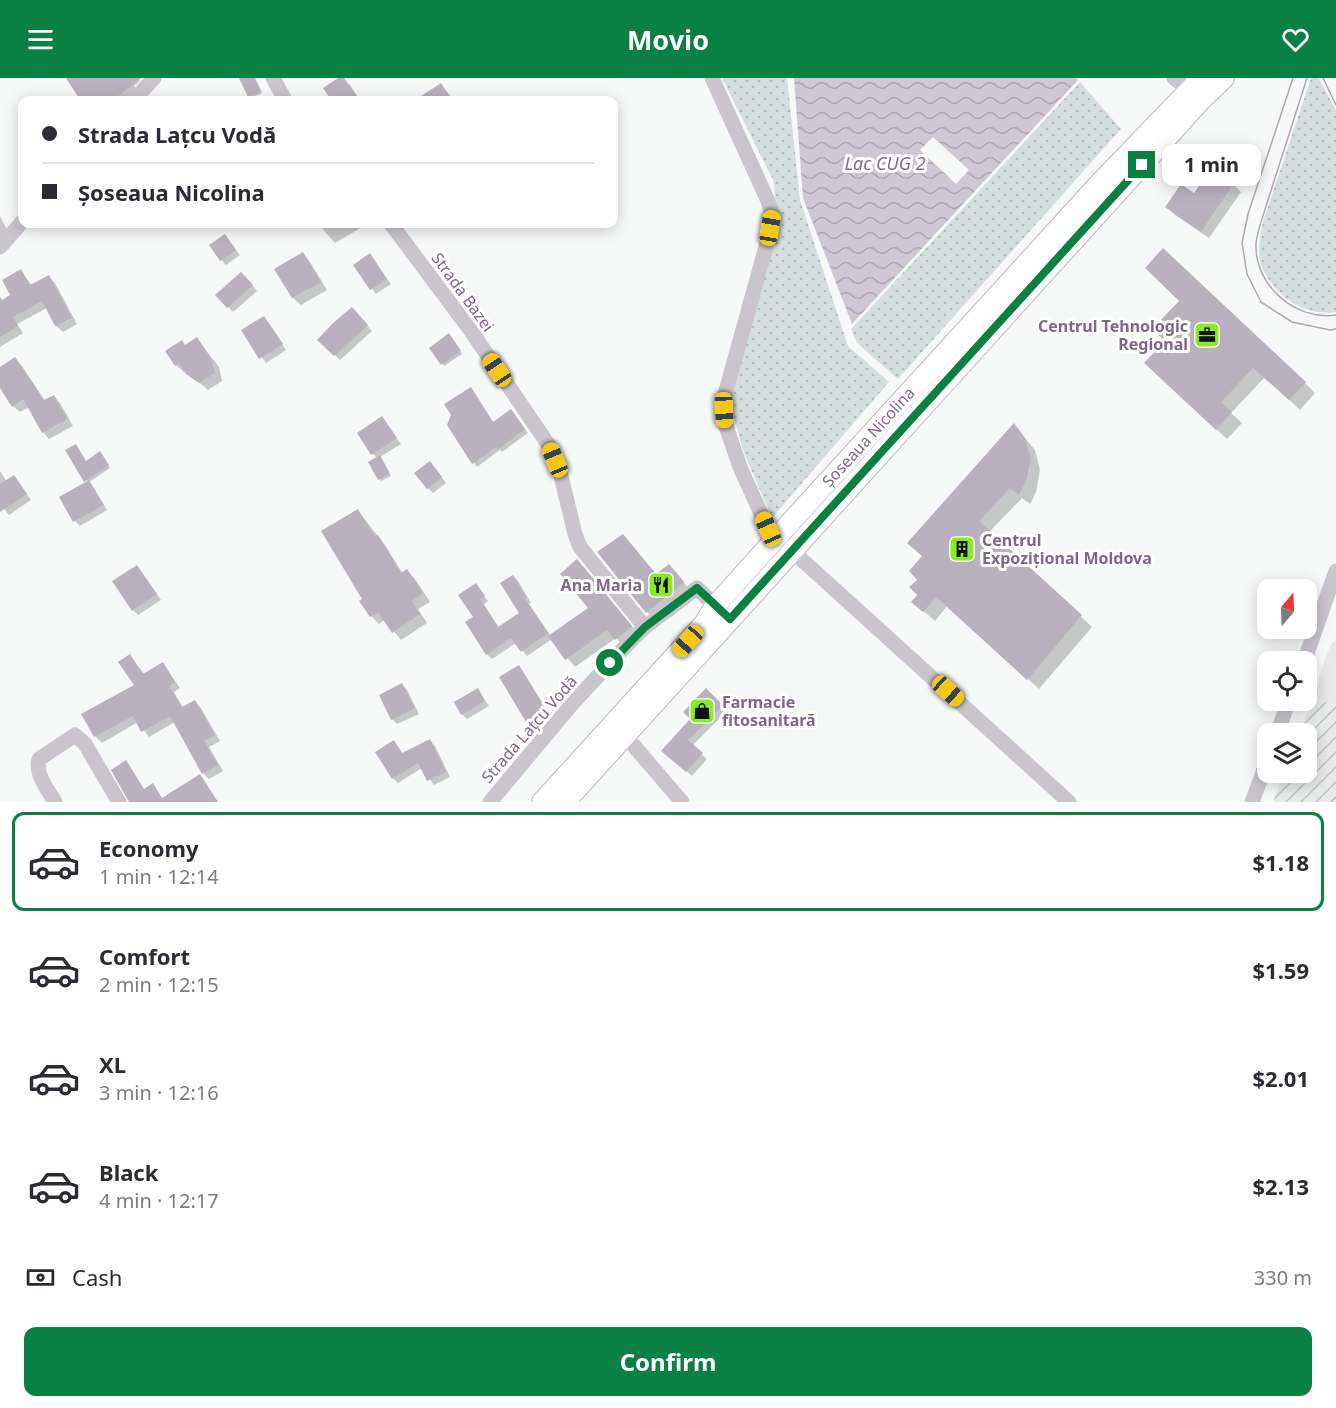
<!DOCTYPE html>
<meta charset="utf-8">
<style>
:root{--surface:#fff;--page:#f7f7f7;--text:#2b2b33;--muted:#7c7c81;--line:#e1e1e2;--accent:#0b8043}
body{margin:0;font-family:"Noto Sans",sans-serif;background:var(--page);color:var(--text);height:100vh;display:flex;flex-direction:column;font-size:22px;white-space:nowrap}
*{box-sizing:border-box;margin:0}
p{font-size:20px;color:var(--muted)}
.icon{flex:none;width:33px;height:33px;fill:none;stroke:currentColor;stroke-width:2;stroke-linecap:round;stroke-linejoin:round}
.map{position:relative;height:724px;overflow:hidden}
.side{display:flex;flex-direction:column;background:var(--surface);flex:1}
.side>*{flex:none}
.hud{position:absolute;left:18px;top:18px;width:600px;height:132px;border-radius:12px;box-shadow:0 3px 15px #0003;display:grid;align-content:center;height:132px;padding:0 24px;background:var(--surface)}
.needle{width:39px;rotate:19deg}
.fabs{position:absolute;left:1257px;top:501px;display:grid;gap:12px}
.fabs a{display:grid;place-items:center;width:60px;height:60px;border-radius:12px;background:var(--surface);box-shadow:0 3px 15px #0003;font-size:30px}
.end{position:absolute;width:27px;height:27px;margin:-14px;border:8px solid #0b8043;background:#fff;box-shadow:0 0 0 3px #fff}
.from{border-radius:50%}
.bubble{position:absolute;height:42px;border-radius:12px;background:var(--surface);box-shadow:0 3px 15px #0003;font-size:20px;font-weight:700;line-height:42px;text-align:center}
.car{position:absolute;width:18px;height:36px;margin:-18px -9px;border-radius:8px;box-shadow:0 0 4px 2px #0007;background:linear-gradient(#f5c518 24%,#345 0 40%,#f5c518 0 76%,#345 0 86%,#f5c518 0)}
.hud b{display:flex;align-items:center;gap:21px;height:57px;font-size:22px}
.hud b+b{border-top:2px solid var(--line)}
.hud i{width:15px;height:15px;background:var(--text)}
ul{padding:10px 0 0;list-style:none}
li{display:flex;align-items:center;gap:18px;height:99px;margin:0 12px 9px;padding:0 12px;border:3px solid transparent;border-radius:12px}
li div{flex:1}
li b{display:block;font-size:22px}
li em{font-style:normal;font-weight:700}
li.selected{border-color:var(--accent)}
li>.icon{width:54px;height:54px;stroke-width:1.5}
.pay{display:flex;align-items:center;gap:15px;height:66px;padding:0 24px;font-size:22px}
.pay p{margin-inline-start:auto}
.action{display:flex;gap:12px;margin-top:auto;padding:12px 24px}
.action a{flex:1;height:69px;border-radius:12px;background:var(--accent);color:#fff;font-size:24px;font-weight:700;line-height:69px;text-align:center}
header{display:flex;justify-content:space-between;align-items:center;height:78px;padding:0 24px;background:var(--accent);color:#fff;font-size:27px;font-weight:700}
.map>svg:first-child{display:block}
.built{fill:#e8eaea}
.industrial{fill:url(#industrial-furrows)}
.grass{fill:url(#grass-dots)}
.water{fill:url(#water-waves)}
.pier{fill:#f6f9f7}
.shadow{fill:#0003}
.building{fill:#bab1bf}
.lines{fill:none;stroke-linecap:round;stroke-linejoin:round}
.major-casing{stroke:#beb8c0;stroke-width:22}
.minor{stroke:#cac4cc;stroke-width:15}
.major{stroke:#fff;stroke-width:20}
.tram{stroke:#b0a7b3;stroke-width:1.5}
.route{stroke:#0b8043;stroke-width:8}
.labels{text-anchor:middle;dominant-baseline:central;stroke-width:6;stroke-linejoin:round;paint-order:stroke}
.street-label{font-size:16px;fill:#7f6788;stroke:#fff}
.poi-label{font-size:16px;font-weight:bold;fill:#7f6788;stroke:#fff;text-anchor:end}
.water-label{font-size:18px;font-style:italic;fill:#816d92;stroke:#fff}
</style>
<header><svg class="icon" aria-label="menu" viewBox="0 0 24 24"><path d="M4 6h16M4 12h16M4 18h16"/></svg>Movio<svg class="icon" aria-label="heart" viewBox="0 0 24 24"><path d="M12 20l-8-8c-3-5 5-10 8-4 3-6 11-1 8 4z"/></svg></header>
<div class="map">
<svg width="1336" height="724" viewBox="0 0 1336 724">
<defs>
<pattern id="industrial-furrows" width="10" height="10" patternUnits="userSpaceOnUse" patternTransform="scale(1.5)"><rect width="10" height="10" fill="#e8eaea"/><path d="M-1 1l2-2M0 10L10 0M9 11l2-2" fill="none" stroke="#c1c1c3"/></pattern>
<pattern id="grass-dots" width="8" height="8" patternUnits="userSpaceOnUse" patternTransform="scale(1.5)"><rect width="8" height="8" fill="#d5dede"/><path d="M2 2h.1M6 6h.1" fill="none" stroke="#b2b8ba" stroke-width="1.8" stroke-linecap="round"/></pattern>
<pattern id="water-waves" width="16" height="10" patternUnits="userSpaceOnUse" patternTransform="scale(1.5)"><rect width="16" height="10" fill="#cec7d4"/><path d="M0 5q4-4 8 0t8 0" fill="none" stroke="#aca5b2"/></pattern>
</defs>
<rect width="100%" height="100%" fill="#f6f9f7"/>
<polygon class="built" points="1336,562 1336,628 1313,620 1327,575 1332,565"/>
<polygon class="industrial" points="1313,620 1336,628 1336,724 1273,724 1284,695 1306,694 1306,656 1299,655"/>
<g class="grass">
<polygon points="722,0 787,0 800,122 848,268 889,304 772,440 744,375 730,326 778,140 773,102"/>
<path d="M1311 0H1319L1336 33V234C1306 239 1275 218 1263 191 1256 177 1260 159 1263 144Z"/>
<polygon points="1080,4 1121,51 898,301 857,265 851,251"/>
</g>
<polygon class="water" points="794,0 1077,0 1078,2 852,246 803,120"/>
<polygon class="pier" points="933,59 969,92 956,106 920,72"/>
<g class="shadow">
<polygon points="68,0 138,0 140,3 134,8 137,12 124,22 82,22"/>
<polygon points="240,0 255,0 262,15 252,20"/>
<polygon points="341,0 350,7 360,22 333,22 325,10"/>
<polygon points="441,7 454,22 418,22"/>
<polygon points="22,26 22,37 18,29"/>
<polygon points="1233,106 1241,114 1209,160 1175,137 1167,129 1195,117"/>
<polygon points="0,138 9,155 0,160"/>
<polygon points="115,146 125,146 119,149"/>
<polygon points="320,146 360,146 362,149 335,165 325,154"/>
<polygon points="225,158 240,177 226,187 221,182"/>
<polygon points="303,176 310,184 327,212 301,227 293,220 277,191"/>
<polygon points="370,177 391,206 376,216 355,187"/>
<polygon points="21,193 32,208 49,199 55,205 77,246 63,254 56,248 47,230 17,246 23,255 0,269 0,225 12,218"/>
<polygon points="246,200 257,213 233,234 217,217"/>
<polygon points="357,236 372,253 340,282 319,262"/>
<polygon points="264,240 286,272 266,285 243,253"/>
<polygon points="451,259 462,276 444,288 431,270"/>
<polygon points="197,261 219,289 222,303 208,312 186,293 184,294 176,287 186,268"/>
<polygon points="1167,263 1305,305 1315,315 1300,332 1265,299 1231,335 1242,345 1227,361 1157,295"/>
<polygon points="15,281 22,288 45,323 54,319 60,325 73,348 49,361 43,354 29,329 20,334 13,328 0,307 0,291"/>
<polygon points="514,337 528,355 502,374 500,372 477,389 448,347 494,345"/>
<polygon points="382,340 401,366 380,379 391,398 381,403 370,385 378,381 373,376"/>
<polygon points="1014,347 1035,372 1040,392 1036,414 1030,426 1022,420 989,454 1092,549 1039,611 947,528 935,543 913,524 919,517 923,479"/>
<polygon points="102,377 110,390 89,404 107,432 80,448 75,443 87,405 86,384"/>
<polygon points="435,390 446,405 433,415 428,410"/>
<polygon points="0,393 7,404 14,399 31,422 9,437 0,426"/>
<polygon points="358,433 385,467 403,496 407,493 415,501 430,524 418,531 427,545 401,562 385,542 379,546 371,538 364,521"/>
<polygon points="623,457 656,497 676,494 689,511 654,540 647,534"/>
<polygon points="137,489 161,522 138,537 133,532"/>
<polygon points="586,492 639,557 625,569 616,560 575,589 552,561 527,578 516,565 492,581 487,576 476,507 488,523 484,526 499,550 521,535 513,498 518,503 531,525 529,526 551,558 590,530"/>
<polygon points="130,578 145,597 163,586 180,610 174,614 183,630 195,624 201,630 220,663 209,669 223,693 209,701 203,695 175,644 149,659 138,644 102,665 96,659 83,636 136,608"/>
<polygon points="519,589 550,637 532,648 527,643"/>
<polygon points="402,607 407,612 419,636 397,646 392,641"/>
<polygon points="478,612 489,628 467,641 462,636"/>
<polygon points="706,612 727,633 692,668 707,681 692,698 668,677 692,641"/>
<polygon points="430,663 435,668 450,699 434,707 422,690 398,705 393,700 393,664 403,676"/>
</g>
<g class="building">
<polygon points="66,0 141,0 113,22 80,22"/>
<polygon points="239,0 255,0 261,13 248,19"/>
<polygon points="338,0 344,0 359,22 331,22 323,10"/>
<polygon points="441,5 452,22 415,22"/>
<polygon points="1212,90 1234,105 1201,154 1165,129 1181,106 1194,115"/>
<polygon points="225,156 236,172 220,183 209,167"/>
<polygon points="1163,170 1306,304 1289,322 1253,290 1221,324 1232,334 1216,352 1144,285 1165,263 1152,251 1179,223 1145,190"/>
<polygon points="303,174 321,204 292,220 274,191"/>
<polygon points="370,175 387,201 370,212 353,187"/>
<polygon points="21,191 30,207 49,197 72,240 55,248 42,223 13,239 18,248 0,259 0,219 2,222 10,217 2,202"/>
<polygon points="241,194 253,207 227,230 215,217"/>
<polygon points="352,229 368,247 334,278 317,262 333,245"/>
<polygon points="264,238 283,266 259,281 241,252"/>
<polygon points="449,255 461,273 441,287 429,270"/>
<polygon points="197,259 211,280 215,295 199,305 186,296 179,285 175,288 165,273 182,262 185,267"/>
<polygon points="15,279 44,322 54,317 67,341 42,355 23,321 12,329 0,310 0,289"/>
<polygon points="471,309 493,344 511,331 525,351 498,371 496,369 472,386 447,347 451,337 444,326"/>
<polygon points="382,338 397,360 371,377 357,355"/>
<polygon points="1014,345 1025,360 1031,381 1026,403 1019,417 1010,410 979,443 1082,537 1027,602 936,519 923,534 911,524 917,517 909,509 917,502 909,493 922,478 907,465"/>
<polygon points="76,366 86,383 100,373 109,387 84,404 65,372"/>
<polygon points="380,377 390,396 378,402 368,384"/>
<polygon points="430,383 442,399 427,411 414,395"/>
<polygon points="14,397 27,416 0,434 0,406"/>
<polygon points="89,402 104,427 73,444 59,419"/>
<polygon points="358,431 375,459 378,457 401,495 407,491 423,515 412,523 420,536 392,555 378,534 370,539 359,523 362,521 321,453"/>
<polygon points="623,456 656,496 669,486 684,504 646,535 597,474"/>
<polygon points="577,481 632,548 615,562 607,552 565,582 548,558 588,530 560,496"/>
<polygon points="137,487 157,516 132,533 112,503"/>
<polygon points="513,497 527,520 525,521 548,555 521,574 511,560 486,577 465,544 473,539 458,517 476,505 485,518 480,521 498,549 519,535 500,505"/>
<polygon points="130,576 143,596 163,584 175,604 169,608 182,629 195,622 215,657 204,663 218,687 202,696 170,638 141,654 133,638 94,659 81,636 134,607 118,584"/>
<polygon points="519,587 546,631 526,644 499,599"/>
<polygon points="402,605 415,630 391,642 379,617"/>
<polygon points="478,610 485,623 461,637 454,624"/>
<polygon points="706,610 723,627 688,662 703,675 686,694 661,673 690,641 683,634"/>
<polygon points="430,661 446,694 427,703 418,685 392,701 375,674 394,662 402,675"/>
<polygon points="126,682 144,711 153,705 162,720 200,696 218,724 129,724 111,692"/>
</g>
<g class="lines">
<g class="major-casing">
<g id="major">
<path id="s1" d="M542 724 704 546 715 528 777 459 1098 107 1201 0"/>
<polyline points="565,724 1201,22 1224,0"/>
</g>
</g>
<g class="minor">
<polyline points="273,0 285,22"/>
<polyline points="712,0 768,123 772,136 767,165 724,320 725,345 740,389 768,451 1069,724"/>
<polyline points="1174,0 1197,19"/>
<polyline points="134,22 154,0"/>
<polyline points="391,146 471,253 550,369 560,394 575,456 580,469 645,549"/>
<polyline points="0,169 22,144"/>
<polyline points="1304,584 1336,493"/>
<polyline points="616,651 634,668 682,724"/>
<polyline points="1277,656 1289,622"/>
<path d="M55 724C47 710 35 697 39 681L75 657 85 666 119 724"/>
<polyline points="490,724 573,625 622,572 645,549 697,510 723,535"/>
<polyline points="1252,724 1268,681"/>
</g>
<use href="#major" class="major"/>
<g class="tram">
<polyline points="1293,0 1248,136 1242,165 1247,196 1261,224 1292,244 1330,252 1336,251"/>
<path d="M1307 0 1261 144C1259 151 1256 160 1256 167 1255 208 1296 243 1336 237"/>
<polyline points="1323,0 1336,27"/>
</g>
</g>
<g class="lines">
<polyline class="route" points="610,585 645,549 697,510 730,541 1142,87"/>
</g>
<defs>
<g id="office-square" transform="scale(1.35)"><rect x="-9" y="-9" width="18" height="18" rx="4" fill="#89ea25" stroke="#fff"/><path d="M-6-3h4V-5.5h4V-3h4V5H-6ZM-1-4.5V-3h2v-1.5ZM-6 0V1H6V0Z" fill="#111"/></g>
<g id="building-square" transform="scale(1.35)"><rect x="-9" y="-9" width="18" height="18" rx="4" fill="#89ea25" stroke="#fff"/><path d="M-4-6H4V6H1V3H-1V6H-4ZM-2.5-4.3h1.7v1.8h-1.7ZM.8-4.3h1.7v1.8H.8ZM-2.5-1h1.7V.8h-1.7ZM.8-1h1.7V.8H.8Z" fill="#111"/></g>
<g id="restaurant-square" transform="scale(1.35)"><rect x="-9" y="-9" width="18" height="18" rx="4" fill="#89ea25" stroke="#fff"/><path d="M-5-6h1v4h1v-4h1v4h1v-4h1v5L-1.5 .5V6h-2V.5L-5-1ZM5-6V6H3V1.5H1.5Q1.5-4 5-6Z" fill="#111"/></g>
<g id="shop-square" transform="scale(1.35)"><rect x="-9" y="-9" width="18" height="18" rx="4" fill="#89ea25" stroke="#fff"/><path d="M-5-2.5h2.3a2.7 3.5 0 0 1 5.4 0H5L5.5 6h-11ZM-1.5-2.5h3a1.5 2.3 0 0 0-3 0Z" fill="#111"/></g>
</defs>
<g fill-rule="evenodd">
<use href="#office-square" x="1207" y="257"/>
<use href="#building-square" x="962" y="471"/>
<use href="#restaurant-square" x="661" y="507"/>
<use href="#shop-square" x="702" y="633"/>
</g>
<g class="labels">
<g class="street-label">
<text transform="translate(463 214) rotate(54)">Strada Bazei</text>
<text stroke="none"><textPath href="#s1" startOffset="490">Șoseaua Nicolina</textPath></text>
<text transform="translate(529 651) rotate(-49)">Strada Lațcu Vodă</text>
</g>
<g class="poi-label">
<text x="1188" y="248">Centrul Tehnologic<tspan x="1188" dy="18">Regional</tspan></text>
<text x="982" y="462" text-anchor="start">Centrul<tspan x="982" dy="18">Expozițional Moldova</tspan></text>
<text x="642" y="507">Ana Maria</text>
<text x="722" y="624" text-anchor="start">Farmacie<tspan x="722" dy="18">fitosanitară</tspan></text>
</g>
<g class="water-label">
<text x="885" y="85">Lac CUG 2</text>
</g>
</g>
</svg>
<div class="fabs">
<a><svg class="needle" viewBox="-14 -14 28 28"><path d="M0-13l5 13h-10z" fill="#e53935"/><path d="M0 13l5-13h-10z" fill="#7c7c81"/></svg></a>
<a><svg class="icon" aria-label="locate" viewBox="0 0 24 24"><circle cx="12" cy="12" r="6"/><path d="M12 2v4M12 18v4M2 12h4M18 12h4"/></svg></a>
<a><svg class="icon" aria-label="layers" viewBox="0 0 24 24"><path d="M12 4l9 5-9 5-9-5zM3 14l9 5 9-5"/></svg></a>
</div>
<i class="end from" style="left:610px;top:585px"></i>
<i class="end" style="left:1142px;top:87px"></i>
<div class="bubble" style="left:1162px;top:66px;width:99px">1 min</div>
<i class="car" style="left:770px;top:150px;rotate:9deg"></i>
<i class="car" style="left:497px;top:292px;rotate:326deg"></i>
<i class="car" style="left:724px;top:332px;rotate:177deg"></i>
<i class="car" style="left:555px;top:382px;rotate:337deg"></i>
<i class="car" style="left:768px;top:451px;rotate:336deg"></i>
<i class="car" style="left:688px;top:563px;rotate:222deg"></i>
<i class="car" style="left:948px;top:613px;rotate:132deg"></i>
<div class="hud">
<b><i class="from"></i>Strada Lațcu Vodă</b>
<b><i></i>Șoseaua Nicolina</b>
</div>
</div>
<section class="side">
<ul>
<li class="selected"><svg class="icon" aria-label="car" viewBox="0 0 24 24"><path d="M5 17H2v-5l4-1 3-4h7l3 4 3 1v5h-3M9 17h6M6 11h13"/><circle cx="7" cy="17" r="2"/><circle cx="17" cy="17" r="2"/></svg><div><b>Economy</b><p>1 min · 12:14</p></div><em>$1.18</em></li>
<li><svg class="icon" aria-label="car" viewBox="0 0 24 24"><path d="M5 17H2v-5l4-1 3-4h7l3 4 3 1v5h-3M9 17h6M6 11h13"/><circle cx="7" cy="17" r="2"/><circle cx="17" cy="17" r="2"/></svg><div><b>Comfort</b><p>2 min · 12:15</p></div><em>$1.59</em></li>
<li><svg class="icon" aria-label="car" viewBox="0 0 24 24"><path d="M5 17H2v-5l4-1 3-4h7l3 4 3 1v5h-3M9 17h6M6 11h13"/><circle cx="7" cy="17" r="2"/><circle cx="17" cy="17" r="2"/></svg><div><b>XL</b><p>3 min · 12:16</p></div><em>$2.01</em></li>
<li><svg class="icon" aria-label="car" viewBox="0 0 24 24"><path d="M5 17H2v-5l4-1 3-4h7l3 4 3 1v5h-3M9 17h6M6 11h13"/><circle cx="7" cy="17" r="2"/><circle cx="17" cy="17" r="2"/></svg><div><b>Black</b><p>4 min · 12:17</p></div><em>$2.13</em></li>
</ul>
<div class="pay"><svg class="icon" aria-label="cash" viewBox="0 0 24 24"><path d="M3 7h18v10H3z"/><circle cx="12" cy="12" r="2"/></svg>Cash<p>330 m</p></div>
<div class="action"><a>Confirm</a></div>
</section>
